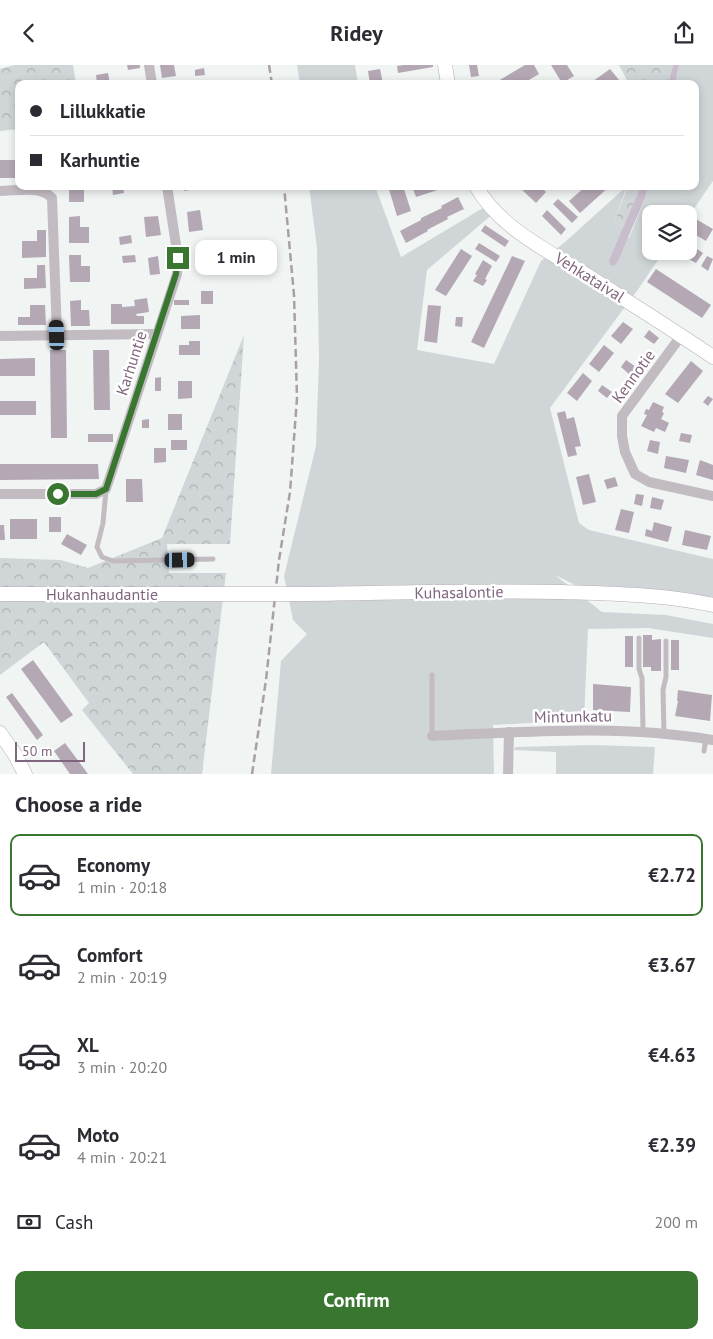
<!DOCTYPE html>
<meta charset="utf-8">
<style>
:root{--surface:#fff;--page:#f7f7f7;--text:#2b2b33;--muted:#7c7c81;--line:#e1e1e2;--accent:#397731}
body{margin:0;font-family:"PT Sans",sans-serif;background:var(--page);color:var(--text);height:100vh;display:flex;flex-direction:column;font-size:19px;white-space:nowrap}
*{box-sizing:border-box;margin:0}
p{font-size:16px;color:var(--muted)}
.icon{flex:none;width:28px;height:28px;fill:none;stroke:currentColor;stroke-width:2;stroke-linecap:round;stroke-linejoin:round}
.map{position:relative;height:709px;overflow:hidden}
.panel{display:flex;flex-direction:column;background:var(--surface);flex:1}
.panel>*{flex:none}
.hud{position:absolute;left:15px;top:15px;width:684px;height:110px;border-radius:10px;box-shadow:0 2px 8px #0003;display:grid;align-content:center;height:110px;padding:0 15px;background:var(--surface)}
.tools{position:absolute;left:642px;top:140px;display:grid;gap:10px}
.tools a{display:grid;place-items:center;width:55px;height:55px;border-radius:10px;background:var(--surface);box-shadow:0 2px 8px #0003;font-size:25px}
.scale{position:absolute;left:15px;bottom:12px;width:70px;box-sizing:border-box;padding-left:5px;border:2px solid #7f657e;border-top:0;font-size:14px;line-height:18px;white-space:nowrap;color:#7f657e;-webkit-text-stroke:4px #fff;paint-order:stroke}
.end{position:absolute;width:22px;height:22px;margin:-11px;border:6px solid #397731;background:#fff;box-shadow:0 0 0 2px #fff}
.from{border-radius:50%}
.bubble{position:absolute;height:35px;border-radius:10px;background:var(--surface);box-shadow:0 2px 8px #0003;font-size:16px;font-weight:600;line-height:35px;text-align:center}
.car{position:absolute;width:15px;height:30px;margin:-15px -8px;border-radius:6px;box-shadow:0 0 4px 1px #0007;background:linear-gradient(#222 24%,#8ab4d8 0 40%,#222 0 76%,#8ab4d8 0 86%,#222 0)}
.hud b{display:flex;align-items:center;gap:18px;height:48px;font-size:19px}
.hud b+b{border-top:1px solid var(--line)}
.hud i{width:12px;height:12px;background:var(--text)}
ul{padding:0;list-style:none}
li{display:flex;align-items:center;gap:15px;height:82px;margin:0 10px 8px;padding:0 5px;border:2px solid transparent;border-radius:10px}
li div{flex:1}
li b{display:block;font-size:19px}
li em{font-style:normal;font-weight:600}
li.on{border-color:var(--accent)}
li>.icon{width:45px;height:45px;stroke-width:1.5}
h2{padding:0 15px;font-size:22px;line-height:60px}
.pay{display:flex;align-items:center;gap:12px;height:55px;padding:0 15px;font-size:19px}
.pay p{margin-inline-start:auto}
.button{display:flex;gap:10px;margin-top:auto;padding:10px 15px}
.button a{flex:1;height:58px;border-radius:10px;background:var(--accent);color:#fff;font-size:20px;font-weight:600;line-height:58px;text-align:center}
header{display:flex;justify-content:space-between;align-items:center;height:65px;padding:0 15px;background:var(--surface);font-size:22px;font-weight:600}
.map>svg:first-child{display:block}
.grass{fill:#d0d6d8}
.forest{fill:url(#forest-crowns)}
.water{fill:#c8bdca}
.building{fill:#b4a8b4}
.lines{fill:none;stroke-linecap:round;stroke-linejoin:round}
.secondary-casing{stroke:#b7adb6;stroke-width:15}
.lane{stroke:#c2bbc2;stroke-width:5}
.street{stroke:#c2bbc2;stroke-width:10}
.secondary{stroke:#fff;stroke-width:14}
.rail{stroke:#a99fa9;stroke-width:2.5;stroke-dasharray:8 4;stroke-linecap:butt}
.secondary-bridge-casing{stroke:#b7adb6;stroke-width:15;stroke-linecap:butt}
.secondary-bridge{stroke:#fff;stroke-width:14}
.route{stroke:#397731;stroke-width:6}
.labels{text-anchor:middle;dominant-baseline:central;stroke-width:5;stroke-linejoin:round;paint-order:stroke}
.street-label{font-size:16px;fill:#7f657e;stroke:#fff}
</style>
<header><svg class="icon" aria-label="back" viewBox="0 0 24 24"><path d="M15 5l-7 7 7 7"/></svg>Ridey<svg class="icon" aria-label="share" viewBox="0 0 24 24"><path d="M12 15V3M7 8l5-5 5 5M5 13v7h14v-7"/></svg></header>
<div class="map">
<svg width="713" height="709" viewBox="0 0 713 709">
<defs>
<pattern id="forest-crowns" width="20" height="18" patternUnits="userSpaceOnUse" patternTransform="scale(1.25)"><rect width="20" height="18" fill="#d0d6d8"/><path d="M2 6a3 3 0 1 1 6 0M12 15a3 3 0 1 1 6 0" fill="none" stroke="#aeb1b4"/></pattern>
</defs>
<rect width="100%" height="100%" fill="#f0f4f3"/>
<g class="grass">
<polygon points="297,0 355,0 358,19 300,19"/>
<polygon points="679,0 713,0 713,116 689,151 689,149 651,149 651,186 664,186 639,223 550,343 579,458 589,465 713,494 713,532 661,525 577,521 555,510 602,547 666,550 713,559 713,573 648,563 588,564 584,655 493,660 494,709 271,709 281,596 307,569 293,555 284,511 316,381 319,294 317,183 309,121 375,121 401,192 488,140 494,148 427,205 417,285 494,299 541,196 565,177 627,121 614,158 624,161 609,195 630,171 645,133 648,121 695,121 695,19 675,19"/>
<polygon points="592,680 655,682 653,709 556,709 556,687 514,685 515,682"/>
</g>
<g class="forest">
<polygon points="14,0 73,0 76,19 19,19 19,64 0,66 0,4"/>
<polygon points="619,0 673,0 668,19 629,19"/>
<polygon points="628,121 641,121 624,161 614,158"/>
<polygon points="244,270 230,479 167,479 169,508 226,508 202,709 133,709 82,645 89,638 44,577 0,610 0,493 61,495 88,503 162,473"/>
</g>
<g class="water">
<polygon points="673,0 679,0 675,19 668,19"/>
<polygon points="641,121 648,121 645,133 618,196 614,201 610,200 609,195"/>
</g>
<g class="building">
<polygon points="127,0 140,0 140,3 128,5"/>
<polygon points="160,0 174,0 176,11 162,13"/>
<polygon points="403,0 433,0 433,2 398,8 397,1"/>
<polygon points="469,0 477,0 479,11 471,12"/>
<polygon points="525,0 534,0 539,9 522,19 493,19"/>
<polygon points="551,0 567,0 574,11 562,18"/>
<polygon points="204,3 205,10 195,11 195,5"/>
<polygon points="380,4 383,19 370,19 368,6"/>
<polygon points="610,4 619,15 614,19 589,19"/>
<polygon points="108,8 110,19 97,19 96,10"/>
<rect x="0" y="95" width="19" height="18"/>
<rect x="69" y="121" width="15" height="16"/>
<polygon points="112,121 123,121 124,128 113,130"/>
<polygon points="184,121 200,121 201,123 184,126"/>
<polygon points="388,121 403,121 411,146 397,151"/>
<polygon points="420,121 447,121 447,122 416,132 413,124"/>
<polygon points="518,121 540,121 546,127 536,138"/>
<polygon points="586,121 610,121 580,148 569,136"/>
<polygon points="458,132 464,144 447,152 448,154 427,165 428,166 406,178 400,166 421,155 421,153 442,143 441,141"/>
<polygon points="558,134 578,152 572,158 553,139"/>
<polygon points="200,145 203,165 189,167 187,147"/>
<polygon points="547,145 566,164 561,170 542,151"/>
<polygon points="80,151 80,162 89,162 89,178 69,178 69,152"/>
<polygon points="158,151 161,170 146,172 144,152"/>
<polygon points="694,153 713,164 706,176 689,166 689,162"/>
<polygon points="485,160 509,176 505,182 481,166"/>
<polygon points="37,165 46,165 46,192 22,193 22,176 37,176"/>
<polygon points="131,170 132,178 120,180 119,172"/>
<polygon points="479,178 500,191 496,197 475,184"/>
<polygon points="694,182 703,188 696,198 687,193"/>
<polygon points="461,184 472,191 446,231 435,225"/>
<polygon points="69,190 81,190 81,201 90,201 90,217 70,217"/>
<polygon points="135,190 136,197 123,198 122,191"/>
<polygon points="158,191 160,209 150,210 148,193"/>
<polygon points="512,191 525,196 484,283 471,277"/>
<polygon points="707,191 713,194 708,206 701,201"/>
<polygon points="210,195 211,204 201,206 199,196"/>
<polygon points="483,195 492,201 485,214 487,215 483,221 473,216 477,210 475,209"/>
<polygon points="37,200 45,200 46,223 24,224 24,213 37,213"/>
<polygon points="656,204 711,240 702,253 647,217"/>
<rect x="201" y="226" width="12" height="13"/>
<polygon points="147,233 149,247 136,249 137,251 144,251 144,259 111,259 111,239 122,239 122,242 135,241 134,235"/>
<polygon points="81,235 81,245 89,245 90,261 71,261 70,236"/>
<rect x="174" y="235" width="15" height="5"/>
<polygon points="30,240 45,240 46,260 18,260 18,252 30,252"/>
<polygon points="428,240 441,241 437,278 424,276"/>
<polygon points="200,250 200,264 181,264 181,251"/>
<polygon points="456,252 463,252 462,262 455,261"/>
<polygon points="623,257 633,264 621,279 611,271"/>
<polygon points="649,265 659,273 654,279 644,272"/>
<polygon points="189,276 200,276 200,290 179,290 179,280 189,280"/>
<polygon points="604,280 614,288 599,307 589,299"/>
<polygon points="50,285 66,285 67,373 51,373"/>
<polygon points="93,285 109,285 110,345 94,345"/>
<polygon points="35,293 35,311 0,311 0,294"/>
<polygon points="626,295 636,302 630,310 621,302"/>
<polygon points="691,296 703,306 678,338 665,329"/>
<polygon points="583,308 592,316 577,336 567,328"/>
<polygon points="161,312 161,326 155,326 155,313"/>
<polygon points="178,316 192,316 192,333 178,334"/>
<polygon points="602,320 612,327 607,333 598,326"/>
<polygon points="708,331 713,334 708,341 703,337"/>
<rect x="0" y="336" width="36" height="14"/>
<polygon points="653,337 664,342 662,347 664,348 661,354 669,358 665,367 656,363 654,367 641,361 647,350 644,349 646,344 649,345"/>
<polygon points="565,346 567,354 574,352 581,381 575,382 577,390 568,392 557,348"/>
<rect x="168" y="349" width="14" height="16"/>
<polygon points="149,354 149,363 142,363 142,355"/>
<polygon points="681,368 692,370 690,378 679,376"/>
<rect x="88" y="369" width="25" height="8"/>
<rect x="171" y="375" width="16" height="10"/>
<polygon points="650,375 660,377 658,389 647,386"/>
<polygon points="154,383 166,383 166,397 154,398"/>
<polygon points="666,391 689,395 686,408 664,403"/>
<polygon points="700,395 713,400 713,415 696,410"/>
<polygon points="0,399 98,399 99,414 0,415"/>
<polygon points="589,409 596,437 583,440 576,412"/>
<polygon points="615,412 618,421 607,424 604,415"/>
<polygon points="126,414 142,414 143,437 126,437"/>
<polygon points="636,429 644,430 642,441 634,439"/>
<polygon points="652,432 664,435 661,445 650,443"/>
<polygon points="621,444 634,447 629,468 615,465"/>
<rect x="49" y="452" width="12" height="15"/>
<rect x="10" y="454" width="27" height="20"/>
<polygon points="654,457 672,462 668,477 645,471 646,464 652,466"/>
<polygon points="0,460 4,460 5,475 0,475"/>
<polygon points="685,465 711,471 707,485 682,480"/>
<polygon points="67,469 87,480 81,490 61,479"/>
<polygon points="643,570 652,570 652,575 661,574 661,606 651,606 651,602 643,602"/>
<rect x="625" y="571" width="8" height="31"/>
<rect x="671" y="575" width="8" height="30"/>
<polygon points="33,595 73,650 61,658 21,604"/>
<polygon points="593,619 631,622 630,647 593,645"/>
<polygon points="678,625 712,630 710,656 675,651 678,636 677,636"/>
<polygon points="12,628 43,670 37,675 6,632"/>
<polygon points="65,678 88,709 70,709 54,686"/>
</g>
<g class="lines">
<g class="secondary-casing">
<g id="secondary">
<polyline points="445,0 448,19"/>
<path d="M476 121C499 163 549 186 588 211 630 238 672 264 713 292"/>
<polyline points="0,529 204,529"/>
<path d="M308 529C392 528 477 525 562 527 613 529 663 529 713 540"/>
<polyline points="0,668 14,688 25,709"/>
</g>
</g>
<g class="lane">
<polyline points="106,425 103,458 97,482 102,492 113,496 213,494"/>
<polyline points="639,573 639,604 642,613 643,666"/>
<polyline points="432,610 432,671"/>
<polyline points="664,668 663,625 666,612 666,576"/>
<polyline points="704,686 706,674"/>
</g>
<g class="street">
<polyline points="149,0 152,19"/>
<path d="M0 126C16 126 41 120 52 133L57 270"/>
<polyline points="0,271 156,269"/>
<polyline points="681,271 622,351 622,371 625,387 635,409 649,417 713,431"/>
<polyline points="0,429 96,429 106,424 177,209 178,193 167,121"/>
<path d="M432 671C526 667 619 659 713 675"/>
<polyline points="508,709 509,667"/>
</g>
<use href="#secondary" class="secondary"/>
<g class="rail">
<polyline points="269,0 272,19"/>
<polyline points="252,709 266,615 279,495 290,427 297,333 294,230 284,121"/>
</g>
<g class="secondary-bridge-casing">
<polyline id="secondary-bridge" points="204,529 308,529"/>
</g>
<use href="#secondary-bridge" class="secondary-bridge"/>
</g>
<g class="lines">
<polyline class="route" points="58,429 96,429 106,424 176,209 178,193"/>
</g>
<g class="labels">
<g class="street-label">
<text transform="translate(590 212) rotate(32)">Vehkataival</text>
<text transform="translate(131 298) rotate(-72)">Karhuntie</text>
<text transform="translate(633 311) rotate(-54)">Kennotie</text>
<text transform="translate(459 527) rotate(-1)">Kuhasalontie</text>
<text x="102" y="529">Hukanhaudantie</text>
<text transform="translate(573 651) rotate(-1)">Mintunkatu</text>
</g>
</g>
</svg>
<div class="tools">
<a><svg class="icon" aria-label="layers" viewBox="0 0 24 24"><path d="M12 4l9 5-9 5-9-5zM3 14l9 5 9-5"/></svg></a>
</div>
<div class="scale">50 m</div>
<i class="end from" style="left:58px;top:429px"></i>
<i class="end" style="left:178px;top:193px"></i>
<div class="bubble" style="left:195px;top:175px;width:82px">1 min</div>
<i class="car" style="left:57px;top:270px;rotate:358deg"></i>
<i class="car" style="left:180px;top:495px;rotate:89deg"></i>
<div class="hud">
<b><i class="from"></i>Lillukkatie</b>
<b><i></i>Karhuntie</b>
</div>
</div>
<section class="panel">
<h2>Choose a ride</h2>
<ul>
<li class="on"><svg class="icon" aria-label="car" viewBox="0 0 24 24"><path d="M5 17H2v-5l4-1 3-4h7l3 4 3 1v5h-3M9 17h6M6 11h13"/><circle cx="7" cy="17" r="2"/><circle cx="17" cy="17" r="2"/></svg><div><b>Economy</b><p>1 min · 20:18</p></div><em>€2.72</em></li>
<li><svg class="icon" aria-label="car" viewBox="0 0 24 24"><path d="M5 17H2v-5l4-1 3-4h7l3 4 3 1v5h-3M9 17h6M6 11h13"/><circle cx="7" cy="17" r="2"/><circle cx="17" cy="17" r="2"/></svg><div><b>Comfort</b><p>2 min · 20:19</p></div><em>€3.67</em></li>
<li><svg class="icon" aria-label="car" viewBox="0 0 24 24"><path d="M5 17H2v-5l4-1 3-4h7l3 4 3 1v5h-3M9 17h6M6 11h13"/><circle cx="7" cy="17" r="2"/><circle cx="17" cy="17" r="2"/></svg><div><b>XL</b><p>3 min · 20:20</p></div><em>€4.63</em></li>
<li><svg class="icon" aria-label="car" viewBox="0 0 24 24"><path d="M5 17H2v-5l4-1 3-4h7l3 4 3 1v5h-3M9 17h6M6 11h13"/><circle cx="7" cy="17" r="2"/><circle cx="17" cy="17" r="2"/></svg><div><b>Moto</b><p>4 min · 20:21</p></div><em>€2.39</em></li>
</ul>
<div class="pay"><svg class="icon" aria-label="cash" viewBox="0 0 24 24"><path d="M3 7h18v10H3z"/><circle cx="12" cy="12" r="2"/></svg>Cash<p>200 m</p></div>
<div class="button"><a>Confirm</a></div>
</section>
